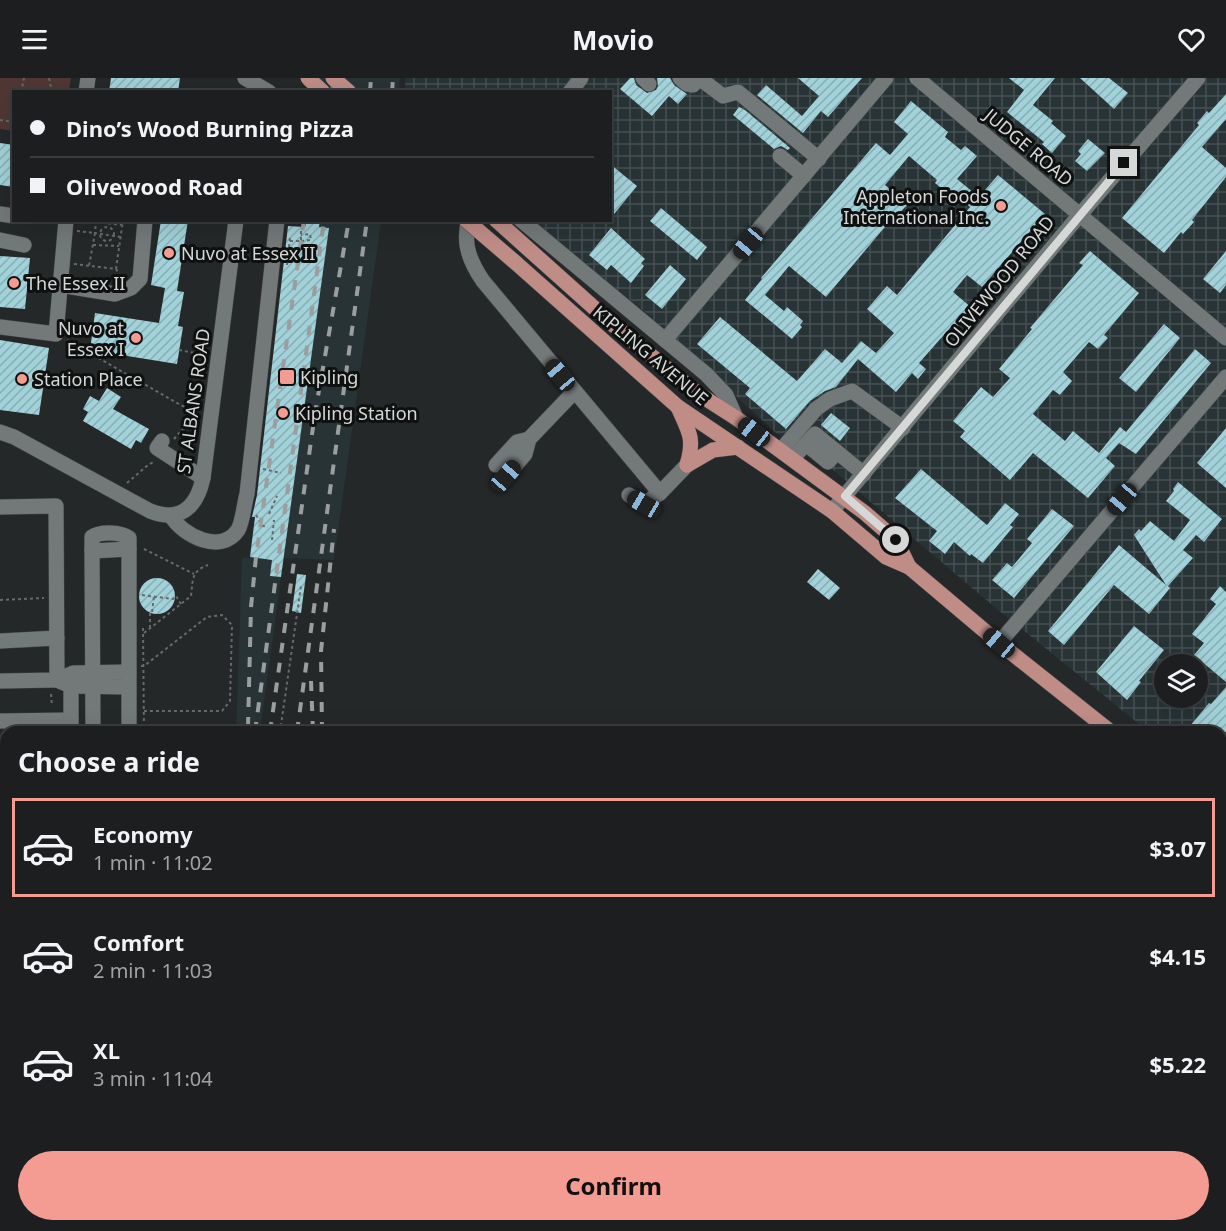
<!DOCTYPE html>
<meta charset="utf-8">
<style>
:root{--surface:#1c1e1f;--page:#252728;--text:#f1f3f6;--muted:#a0a2a4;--line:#3a3c3d;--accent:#f59c92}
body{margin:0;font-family:"Noto Sans",sans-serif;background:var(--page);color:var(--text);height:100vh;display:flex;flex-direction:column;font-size:22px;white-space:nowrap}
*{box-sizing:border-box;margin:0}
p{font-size:20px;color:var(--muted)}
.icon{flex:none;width:33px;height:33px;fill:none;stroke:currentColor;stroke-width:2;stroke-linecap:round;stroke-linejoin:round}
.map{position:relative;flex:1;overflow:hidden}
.panel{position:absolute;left:0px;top:648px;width:1227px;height:506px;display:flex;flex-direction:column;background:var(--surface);border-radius:18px 18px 0 0;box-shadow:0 6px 24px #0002,0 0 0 2px var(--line)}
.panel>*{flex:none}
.top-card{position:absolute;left:12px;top:12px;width:600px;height:132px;border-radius:0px;box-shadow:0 6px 24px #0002,0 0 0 2px var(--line);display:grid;align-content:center;height:132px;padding:0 18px;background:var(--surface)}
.controls{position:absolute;left:1154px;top:576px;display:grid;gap:12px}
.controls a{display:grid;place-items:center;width:54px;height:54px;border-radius:50%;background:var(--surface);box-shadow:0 6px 24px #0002,0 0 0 2px var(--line);font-size:30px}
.end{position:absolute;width:27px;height:27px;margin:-14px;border:8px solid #d6d8d8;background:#111;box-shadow:0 0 0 3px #111}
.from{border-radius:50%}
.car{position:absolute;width:18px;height:36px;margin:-18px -9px;border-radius:8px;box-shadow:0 0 4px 2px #0007;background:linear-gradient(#222 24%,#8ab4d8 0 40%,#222 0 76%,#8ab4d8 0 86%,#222 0)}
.top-card b{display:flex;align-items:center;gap:21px;height:57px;font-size:22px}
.top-card b+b{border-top:2px solid var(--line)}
.top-card i{width:15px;height:15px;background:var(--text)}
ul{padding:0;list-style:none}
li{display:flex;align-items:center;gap:18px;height:99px;margin:0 12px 9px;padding:0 6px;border:3px solid transparent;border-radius:0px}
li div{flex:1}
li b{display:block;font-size:22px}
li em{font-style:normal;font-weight:700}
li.on{border-color:var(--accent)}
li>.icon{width:54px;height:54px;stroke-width:1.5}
h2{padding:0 18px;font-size:27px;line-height:72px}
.action{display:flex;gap:12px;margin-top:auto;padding:12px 18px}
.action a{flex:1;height:69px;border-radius:36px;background:var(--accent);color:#111;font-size:24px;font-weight:700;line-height:69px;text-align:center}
header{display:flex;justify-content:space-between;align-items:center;height:78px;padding:0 18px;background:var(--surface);font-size:27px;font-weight:700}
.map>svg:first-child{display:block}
.built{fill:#283335}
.industrial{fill:url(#industrial-grid);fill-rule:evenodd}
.green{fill:#503734}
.building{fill:url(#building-hatch)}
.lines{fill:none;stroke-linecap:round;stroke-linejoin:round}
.minor-casing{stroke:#424545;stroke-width:16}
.major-casing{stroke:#424545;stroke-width:16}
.path{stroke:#67696a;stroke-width:2;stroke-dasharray:3 3;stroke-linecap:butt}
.minor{stroke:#737878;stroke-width:15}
.major{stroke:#bf8c86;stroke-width:15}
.rail{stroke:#9b9e9e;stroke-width:4;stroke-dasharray:10 10;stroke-linecap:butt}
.major-bridge-casing{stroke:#424545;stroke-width:16;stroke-linecap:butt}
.major-bridge{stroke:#bf8c86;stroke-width:15}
.route{stroke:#d6d8d8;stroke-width:8}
.poi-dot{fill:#f59c92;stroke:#0f1111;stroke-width:2}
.labels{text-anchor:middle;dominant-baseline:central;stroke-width:6;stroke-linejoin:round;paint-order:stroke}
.street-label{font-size:18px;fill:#d6d8d8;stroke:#0f1111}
.poi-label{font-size:18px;fill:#d6d8d8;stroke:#0f1111;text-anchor:start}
</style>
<header><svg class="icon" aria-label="menu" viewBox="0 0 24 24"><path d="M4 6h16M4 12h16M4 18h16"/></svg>Movio<svg class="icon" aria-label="heart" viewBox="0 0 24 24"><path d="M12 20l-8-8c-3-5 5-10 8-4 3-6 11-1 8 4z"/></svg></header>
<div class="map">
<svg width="1226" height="1153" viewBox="0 0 1226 1153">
<defs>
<pattern id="industrial-grid" width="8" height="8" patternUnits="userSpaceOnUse" patternTransform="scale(1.5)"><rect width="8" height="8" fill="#283335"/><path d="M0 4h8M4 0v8" fill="none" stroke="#465052"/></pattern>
<pattern id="building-hatch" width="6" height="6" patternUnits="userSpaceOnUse" patternTransform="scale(1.5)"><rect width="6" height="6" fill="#a1d1d9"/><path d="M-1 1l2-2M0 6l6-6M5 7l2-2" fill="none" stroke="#89adb3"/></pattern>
</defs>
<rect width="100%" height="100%" fill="#252829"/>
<g class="built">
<polygon points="318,0 400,0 399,13 316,14"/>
<polygon points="320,143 381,143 334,482 284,480 328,150 319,149"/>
<polygon points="256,479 272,482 270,498 281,499 260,654 236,654 242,480"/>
<polygon points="6,697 6,886 0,884 0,705"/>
<polygon points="0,921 6,923 6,1039 0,1034"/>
</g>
<g class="industrial">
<path d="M406 0H1226V717L1221 713V654H1149L991 526 832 391 775 354 645 234 531 143 610 142V14H404ZM1164 586H1197V620H1164Z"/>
<polygon points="1221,795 1226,799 1226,1153 867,1153 871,1148 1221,1148"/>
</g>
<polygon class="green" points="0,0 71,0 69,13 14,14 13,53 0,51"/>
<g class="building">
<polygon points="111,0 180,0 178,14 109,14"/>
<polygon points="630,0 634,0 636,7 647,15 656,12 658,8 657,0 670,0 674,7 687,16 678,26 669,18 652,38 620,11"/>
<polygon points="798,0 862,0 828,39 821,33 803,55 757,17 766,7 802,38 819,18"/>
<polygon points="1009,0 1055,0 1033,27 1053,43 1051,45 1066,58 1052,75 1042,66 1044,64 1007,34 1024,12"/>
<polygon points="1080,0 1109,0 1128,15 1114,31"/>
<polygon points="1226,16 1226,41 1202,69 1226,90 1226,99 1192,142 1194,144 1183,156 1181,154 1164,175 1122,140 1199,47 1197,45 1207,33 1209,35"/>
<polygon points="911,23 948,54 945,59 961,72 965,68 977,78 957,101 979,119 998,97 1045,136 982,209 967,197 953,214 972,230 954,253 950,250 919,285 926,291 918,301 912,295 896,314 858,281 836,309 825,313 810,323 786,351 745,316 750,310 697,266 720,239 797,303 825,271 842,285 861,263 876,275 894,255 867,231 887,208 897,217 970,129 949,111 946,114 935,105 937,102 909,78 885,107 908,126 897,138 895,137 826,219 789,188 765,217 784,233 787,229 803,243 800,247 802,249 792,261 745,222 762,201 761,200 876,65 890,77 908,56 894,44"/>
<polygon points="739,29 745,32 790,70 788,72 781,68 774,71 733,37"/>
<polygon points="1088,61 1105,75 1087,93 1075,83 1081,76 1078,73"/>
<polygon points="0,65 14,67 14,109 0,107"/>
<polygon points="610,86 637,108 610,141"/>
<polygon points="661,130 707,169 697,182 650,143"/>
<polygon points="161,142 188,142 177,213 184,214 178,248 183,249 177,286 90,272 95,235 159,245 165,210 151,207"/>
<polygon points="307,142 320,142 319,149 329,150 281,499 270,498 272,482 250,479 255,439 252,439 257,417 288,148 305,149"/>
<polygon points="611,150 645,181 641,185 644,188 631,205 611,187 607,192 589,177"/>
<polygon points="1090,173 1139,215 1104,257 1108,260 1098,271 1089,264 1063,294 1072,303 1060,317 1053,312 1033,336 1065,363 1073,353 1099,375 1120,349 1126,354 1195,271 1211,285 1136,376 1119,365 1106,380 1115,388 1088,420 1033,375 1010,402 960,359 965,353 953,343 981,309 993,319 1010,300 999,291 1032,251 1030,250 1083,187 1079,185"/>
<polygon points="1226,173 1226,207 1220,215 1203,201"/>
<polygon points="0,178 30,180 25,231 0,229"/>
<polygon points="670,187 686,201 662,231 645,217"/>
<polygon points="1164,246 1180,260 1136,314 1119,300"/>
<polygon points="0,262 49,270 39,337 0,332"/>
<polygon points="107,310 121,319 113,331 149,351 141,365 136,362 131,371 83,343 88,334 83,331 90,318 99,323"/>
<polygon points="831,335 850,350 840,363 821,347"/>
<polygon points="1226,350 1226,410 1197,385"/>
<polygon points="921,391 987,447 1005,425 1019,436 1010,447 1013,449 983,485 971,476 970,478 954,464 945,476 929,463 937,453 895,420"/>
<polygon points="1178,404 1222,441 1204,464 1196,457 1183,472 1193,480 1168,508 1170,510 1149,536 1114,507 1064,567 1048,553 1119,467 1166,507 1134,457 1139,451 1141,453 1150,443 1174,463 1190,442 1166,423 1174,413 1173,411"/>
<polygon points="1052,431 1074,448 1014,520 992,502 1007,485 1012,489 1032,465 1027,461"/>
<polygon points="818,491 840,510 829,522 807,504"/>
<polygon points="297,496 306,497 301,535 292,533"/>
<circle cx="157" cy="518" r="18"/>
<polygon points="1220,508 1226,514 1226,604 1194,577 1204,565 1192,556 1216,526 1210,521"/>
<polygon points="1134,548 1164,572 1139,603 1141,604 1127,622 1096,594"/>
<polygon points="1226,609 1226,654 1185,654 1209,625 1211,626"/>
</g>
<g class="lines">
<g class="minor-casing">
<g id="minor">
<polyline points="245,0 269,14"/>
<polyline points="643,0 649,6"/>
<polyline points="680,0 687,6 693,7 699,0 723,18 738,14 819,81"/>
<polyline points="917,0 1226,260"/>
<polyline points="86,14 88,0"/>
<polyline points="570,14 581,0"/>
<polyline points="780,78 804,98"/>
<polyline points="0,136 14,138"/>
<path d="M469 142C462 165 470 184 483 203L660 415 687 387"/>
<polyline points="521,142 706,296 726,317 736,340"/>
<polyline points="0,162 24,167"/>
<polyline points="60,207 115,216 131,210 140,201 145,142"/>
<polyline points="0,249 56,256 66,142"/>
<polyline points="665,262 886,0"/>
<path d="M0 354 14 359 150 433C180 445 197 429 203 400L236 142"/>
<polyline points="162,363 157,370 203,400"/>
<polyline points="806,366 828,384 837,374"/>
<polyline points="781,372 816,331 830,321 852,313 903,350"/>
<polyline points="793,380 815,356 864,396"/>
<polyline points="496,387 517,364 529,361"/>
<polyline points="506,398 525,376 529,361 574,314"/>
<polyline points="629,417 644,426 660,415"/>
<polyline points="0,429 56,428 57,602"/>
<polyline points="832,433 1072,146 1198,0"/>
<path d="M171 438C183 458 221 477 238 452 243 443 244 426 247 416L277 142"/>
<polyline points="92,473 129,471"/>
<polyline points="0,563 57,560"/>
<polyline points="999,565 1226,299"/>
<polyline points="57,602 71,608 128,609"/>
<polyline points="0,603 57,602 73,595 128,594"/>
<polyline points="0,643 71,642"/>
<polyline points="71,654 71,608"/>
<path d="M93 654 92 473V459C100 453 121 454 129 460V654"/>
<polyline points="1221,712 1226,706"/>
<polyline points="0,905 6,907"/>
<polyline points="0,1041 6,1046"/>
<polyline points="25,1153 25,1148"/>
<polyline points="783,1153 788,1148"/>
</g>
</g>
<g class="major-casing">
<g id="major">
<polyline points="496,142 611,245 697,315 736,340 865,435 896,462 909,489"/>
<polyline points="516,185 678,329 832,433 886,479 909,489 999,565 1111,654"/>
<path d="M678 329C689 354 695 360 687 387"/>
<polyline points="687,387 713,372 738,369"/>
<polyline points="1221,742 1226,746"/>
</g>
</g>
<g class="path">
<polyline points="49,0 52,14"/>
<polyline points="24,14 22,10 24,0"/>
<polyline points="0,42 14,44"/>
<polyline points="96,142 95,155 121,159"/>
<polyline points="96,144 122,147"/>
<circle cx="107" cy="156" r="7"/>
<polyline points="77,153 95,155 89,188"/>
<polyline points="290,163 301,163 301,151"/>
<polyline points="301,163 311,162 310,156 301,157"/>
<polyline points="93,167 119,168"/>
<polyline points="74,186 116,191 122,201"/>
<polyline points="287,187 290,160"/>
<polyline points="116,191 123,142"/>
<polyline points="67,262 193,334"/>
<polyline points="179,272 200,276"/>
<polyline points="174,361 193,339"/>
<polyline points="263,391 281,395"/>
<polyline points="127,405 148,387 155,383"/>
<polyline points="269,436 277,418"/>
<polyline points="256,437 263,448 268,449"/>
<polyline points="272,462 274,442"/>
<polyline points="144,471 194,496"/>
<polyline points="142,517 173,521 176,518 181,526"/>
<polyline points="0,522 44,520"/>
<polyline points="143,550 144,654"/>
<polyline points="150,550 150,535 152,535 154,518"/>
<path d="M144 555 191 518C193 502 191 493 208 487"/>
<polyline points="141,588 144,588 207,539 222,537 232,547 230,623 222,633 144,633"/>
<polyline points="51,616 52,628"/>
<polyline points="280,654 301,508"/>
<polyline points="0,674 6,679"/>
</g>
<use href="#minor" class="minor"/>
<use href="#major" class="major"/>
<g class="rail">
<polyline points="332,14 334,0"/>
<polyline points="342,14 344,0"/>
<polyline points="370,14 371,0"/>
<polyline points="392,14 393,0"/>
<polyline points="311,603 313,654"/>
<polyline points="248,649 251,529 256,479 304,142"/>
<polyline points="255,654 324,142"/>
<polyline points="270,654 315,335 349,142"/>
<polyline points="297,654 367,142"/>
<polyline points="322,654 321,573 334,451"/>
<polyline points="578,1148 585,1153"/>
<polyline points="214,1153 214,1148"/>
<polyline points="230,1153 231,1148"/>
</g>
<g class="major-bridge-casing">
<g id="major-bridge">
<polyline points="308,0 323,14"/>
<polyline points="333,0 349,14"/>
<polyline points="466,142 516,185"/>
</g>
</g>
<use href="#major-bridge" class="major-bridge"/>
</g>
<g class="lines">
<polyline class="route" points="896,462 845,418 1124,85"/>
</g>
<g class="poi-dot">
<circle cx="1001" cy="128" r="6"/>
<circle cx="169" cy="175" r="6"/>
<circle cx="14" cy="205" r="6"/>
<circle cx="136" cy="260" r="6"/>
<rect x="279" y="291" width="16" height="16" rx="3"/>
<circle cx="22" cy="301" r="6"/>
<circle cx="283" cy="335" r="6"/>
</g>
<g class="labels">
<g class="street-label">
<text transform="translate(1029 69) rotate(40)">JUDGE ROAD</text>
<text transform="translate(999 203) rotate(-51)">OLIVEWOOD ROAD</text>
<text transform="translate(651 277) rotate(40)">KIPLING AVENUE</text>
<text transform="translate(193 323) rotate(-82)">ST ALBANS ROAD</text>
</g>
<g class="poi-label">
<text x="989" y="118" text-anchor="end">Appleton Foods<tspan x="989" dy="21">International Inc.</tspan></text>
<text x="181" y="175">Nuvo at Essex II</text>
<text x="26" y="205">The Essex II</text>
<text x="124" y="250" text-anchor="end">Nuvo at<tspan x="124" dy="21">Essex I</tspan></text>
<text x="300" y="299">Kipling</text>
<text x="34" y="301">Station Place</text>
<text x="295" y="335">Kipling Station</text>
</g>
</g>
</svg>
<div class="controls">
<a><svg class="icon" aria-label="layers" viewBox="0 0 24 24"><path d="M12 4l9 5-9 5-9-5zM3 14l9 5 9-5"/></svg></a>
</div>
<i class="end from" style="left:896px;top:462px"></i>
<i class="end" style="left:1124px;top:85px"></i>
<i class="car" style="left:748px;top:165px;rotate:220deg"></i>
<i class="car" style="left:560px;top:297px;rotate:320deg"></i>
<i class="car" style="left:754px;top:354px;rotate:308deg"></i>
<i class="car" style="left:506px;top:398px;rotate:41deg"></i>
<i class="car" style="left:1122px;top:421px;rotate:220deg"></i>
<i class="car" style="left:644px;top:426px;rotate:300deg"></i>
<i class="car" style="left:999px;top:565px;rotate:310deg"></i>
<div class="top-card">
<b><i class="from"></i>Dino’s Wood Burning Pizza</b>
<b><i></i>Olivewood Road</b>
</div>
<section class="panel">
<h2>Choose a ride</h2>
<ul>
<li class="on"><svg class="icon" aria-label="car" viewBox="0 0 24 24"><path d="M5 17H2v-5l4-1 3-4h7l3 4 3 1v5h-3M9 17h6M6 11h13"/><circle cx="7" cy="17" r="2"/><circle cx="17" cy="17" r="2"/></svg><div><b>Economy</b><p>1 min · 11:02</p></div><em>$3.07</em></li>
<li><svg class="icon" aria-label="car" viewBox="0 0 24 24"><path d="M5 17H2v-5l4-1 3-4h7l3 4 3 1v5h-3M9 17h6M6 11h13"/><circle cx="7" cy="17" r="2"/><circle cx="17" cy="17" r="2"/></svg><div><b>Comfort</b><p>2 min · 11:03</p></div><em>$4.15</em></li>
<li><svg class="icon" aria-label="car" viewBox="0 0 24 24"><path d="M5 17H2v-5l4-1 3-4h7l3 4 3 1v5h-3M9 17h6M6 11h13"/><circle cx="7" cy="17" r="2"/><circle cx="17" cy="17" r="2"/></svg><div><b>XL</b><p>3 min · 11:04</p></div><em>$5.22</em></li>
</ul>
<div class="action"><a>Confirm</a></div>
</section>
</div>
